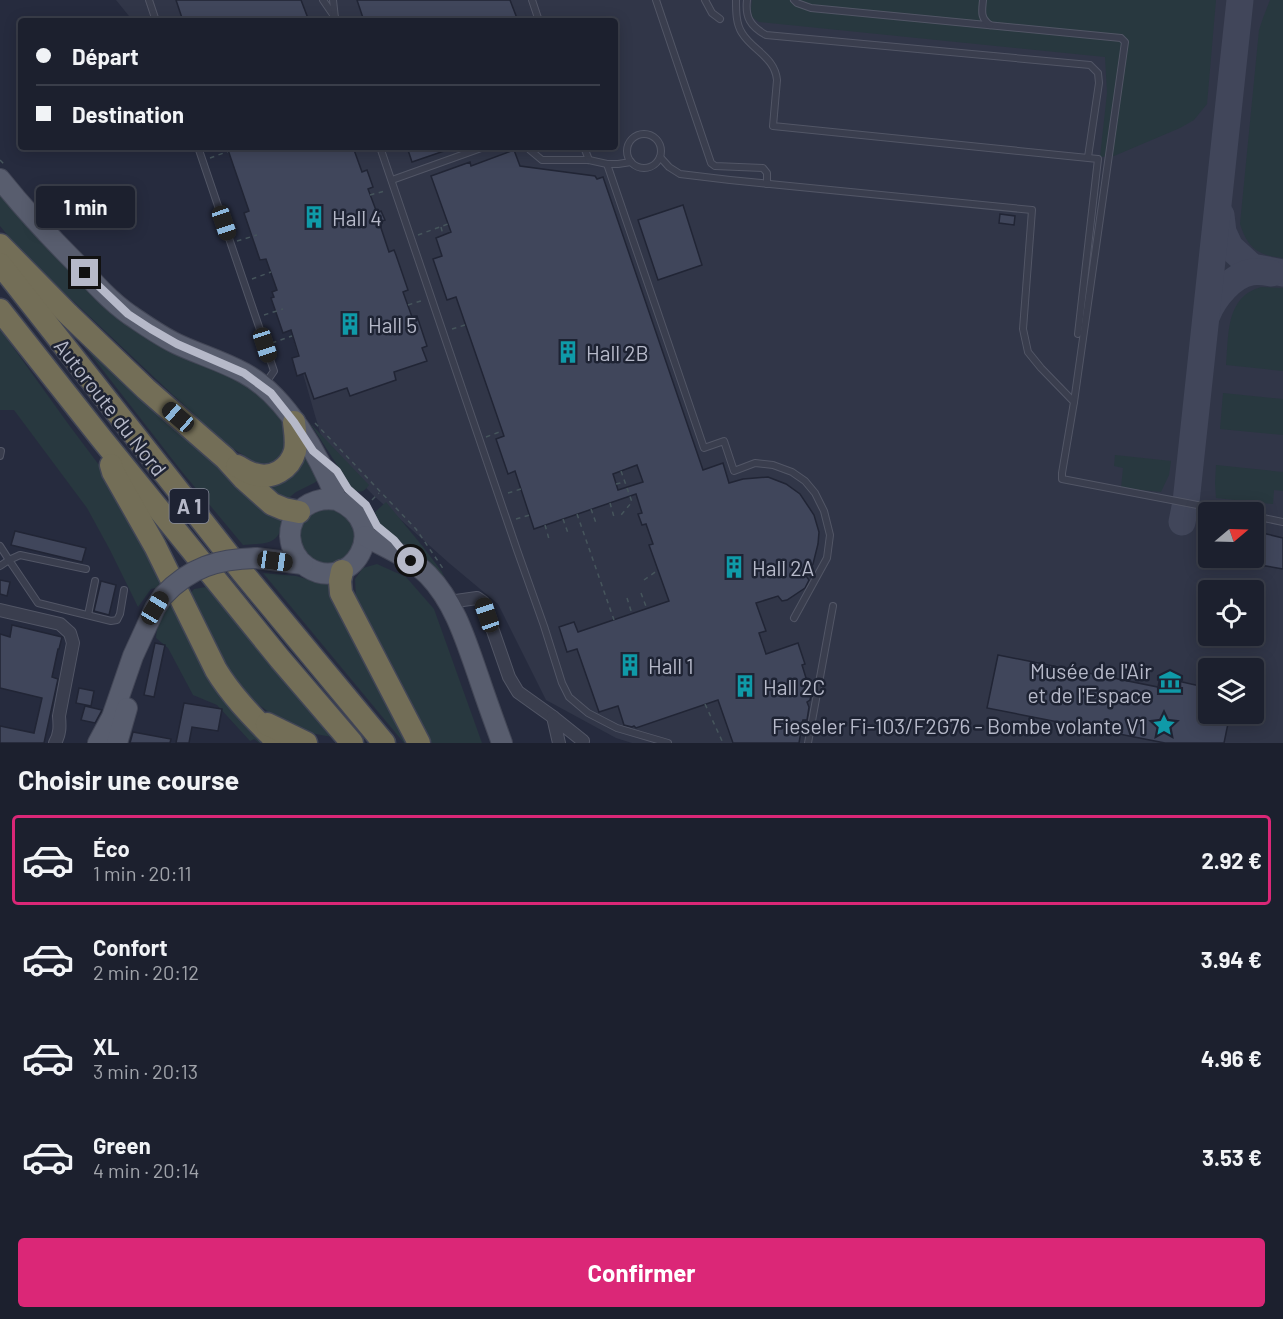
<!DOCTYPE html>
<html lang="fr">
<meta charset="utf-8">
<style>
:root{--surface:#1c202e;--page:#252836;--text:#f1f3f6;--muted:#a0a3aa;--line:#3a3e4a;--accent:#db2777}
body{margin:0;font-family:Barlow,sans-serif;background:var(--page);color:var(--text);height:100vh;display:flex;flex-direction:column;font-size:22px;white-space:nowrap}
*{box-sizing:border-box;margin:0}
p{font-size:20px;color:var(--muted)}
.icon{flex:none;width:33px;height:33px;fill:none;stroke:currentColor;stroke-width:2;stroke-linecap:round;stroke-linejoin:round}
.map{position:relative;height:743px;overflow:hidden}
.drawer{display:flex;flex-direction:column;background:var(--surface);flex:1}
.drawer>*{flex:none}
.banner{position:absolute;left:18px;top:18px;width:600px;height:132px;border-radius:6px;box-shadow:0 3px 15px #0003,0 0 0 2px var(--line);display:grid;align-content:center;height:132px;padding:0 18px;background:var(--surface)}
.needle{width:39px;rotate:71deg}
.tools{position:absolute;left:1198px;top:502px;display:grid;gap:12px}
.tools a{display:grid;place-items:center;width:66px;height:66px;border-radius:6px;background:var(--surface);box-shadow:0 3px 15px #0003,0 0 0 2px var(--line);font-size:30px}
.end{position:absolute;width:27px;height:27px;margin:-14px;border:8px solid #b6b9c9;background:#111;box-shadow:0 0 0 3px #111}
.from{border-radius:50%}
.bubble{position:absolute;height:42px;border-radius:6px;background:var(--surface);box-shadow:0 3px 15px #0003,0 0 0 2px var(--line);font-size:20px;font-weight:700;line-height:42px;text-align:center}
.car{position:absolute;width:18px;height:36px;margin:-18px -9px;border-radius:8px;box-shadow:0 0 4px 2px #0007;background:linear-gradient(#222 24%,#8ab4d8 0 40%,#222 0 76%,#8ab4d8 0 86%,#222 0)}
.banner b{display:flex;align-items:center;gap:21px;height:57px;font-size:22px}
.banner b+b{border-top:2px solid var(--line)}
.banner i{width:15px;height:15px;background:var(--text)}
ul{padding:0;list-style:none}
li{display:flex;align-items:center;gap:18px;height:90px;margin:0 12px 9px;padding:0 6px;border:3px solid transparent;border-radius:6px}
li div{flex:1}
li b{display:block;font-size:22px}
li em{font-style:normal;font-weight:700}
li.selected{border-color:var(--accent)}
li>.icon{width:54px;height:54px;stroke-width:1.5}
h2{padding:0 18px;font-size:27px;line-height:72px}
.action{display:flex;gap:12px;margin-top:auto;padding:12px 18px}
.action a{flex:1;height:69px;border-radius:6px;background:var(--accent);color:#fff;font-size:24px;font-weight:700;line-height:69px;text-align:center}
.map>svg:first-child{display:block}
.airport{fill:#313648;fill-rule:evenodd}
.green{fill:#28383f}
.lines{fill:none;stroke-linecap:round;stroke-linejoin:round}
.taxiway{stroke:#41465a;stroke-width:27}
.building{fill:#40465b;stroke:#212535;stroke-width:1.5;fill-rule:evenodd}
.lane-casing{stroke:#525666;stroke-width:8}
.street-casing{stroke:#525666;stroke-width:14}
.primary-casing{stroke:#434757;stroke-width:22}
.highway-casing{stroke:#424656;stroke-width:25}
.path{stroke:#46555c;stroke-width:1.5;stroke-dasharray:4.5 4.5;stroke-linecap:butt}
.lane{stroke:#3a3e4e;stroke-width:6}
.street{stroke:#3a3e4e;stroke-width:12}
.primary{stroke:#585d6e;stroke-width:20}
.highway{stroke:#736e57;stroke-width:22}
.primary-bridge-casing{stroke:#434757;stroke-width:22;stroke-linecap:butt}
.primary-bridge{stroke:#585d6e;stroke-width:20}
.route{stroke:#b6b9c9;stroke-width:8}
.labels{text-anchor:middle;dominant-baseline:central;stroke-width:5;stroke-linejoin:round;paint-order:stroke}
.shield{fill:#1e2333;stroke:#888c9c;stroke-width:1.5}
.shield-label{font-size:20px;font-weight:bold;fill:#b6b9c9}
.poi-label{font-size:21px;fill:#b6b9c9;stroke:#1e2333;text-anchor:start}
.street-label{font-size:21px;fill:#b6b9c9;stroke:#1e2333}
</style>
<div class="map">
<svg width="1283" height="743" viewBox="0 0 1283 743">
<rect width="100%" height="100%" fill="#262b3e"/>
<path class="airport" d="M116 0H1283V743H632L616 738 546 700 498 604 449 563 373 495 323 443 249 186 224 147H615V21H133ZM1209 513H1254V558H1209ZM1209 591H1254V636H1209ZM1209 669H1254V714H1209Z"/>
<g class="green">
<polygon points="752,0 1216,0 1207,104 1194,120 1180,128 1114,156 1100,157 1107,93 1105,57 759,22 752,17 751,9"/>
<path d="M1270 0H1283V258C1258 255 1248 249 1240 224L1259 30 1263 18Z"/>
<path d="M0 188 48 245 258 394C278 415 299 434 277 463H256L224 443 22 253 0 226Z"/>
<path d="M1261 287 1283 288V371L1226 365C1229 335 1225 297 1261 287Z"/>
<path d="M45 296 283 519C280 546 266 543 243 545L183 473Z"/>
<polygon points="0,329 69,425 114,485 167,576 156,588 151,589 138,607 110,550 87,508 14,410 0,410"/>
<polygon points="1223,393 1283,399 1283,435 1220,429"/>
<path d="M310 423 369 485C364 492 361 493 353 490Z"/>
<polygon points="303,446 320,479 314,483 296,492 285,501 261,479"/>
<polygon points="1115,455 1171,461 1169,475 1161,492 1121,488 1123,468 1114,466"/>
<polygon points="1216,465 1283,472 1283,491 1274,490 1273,504 1216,498 1215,483"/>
<polygon points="386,502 424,548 442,572 452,594 380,528 375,512"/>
<polygon points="327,507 346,513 357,530 355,550 332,568 304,557 298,529 309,513"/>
<polygon points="377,564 406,577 434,609 482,743 432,743 392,664 356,599 355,579 363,568"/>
<polygon points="263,573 296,576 328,585 331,596 413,743 404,743"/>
<polygon points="206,587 332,737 294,730 249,698 228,669 190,594 194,589"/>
<path d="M172 601 269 743H259L254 739 250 741 217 705 193 695 168 648 156 638C156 626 164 610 172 601Z"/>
</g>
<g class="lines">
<g class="taxiway">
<polyline points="1221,215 1223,232 1230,247 1252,267 1283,273"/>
<path d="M1207 315C1214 298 1232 275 1252 272 1258 271 1265 272 1271 273"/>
<path d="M1182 522 1186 502C1203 335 1223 167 1240 0"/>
</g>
</g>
<g class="building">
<polygon points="176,0 301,0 309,21 183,21"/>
<polygon points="357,0 510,0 518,21 364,21"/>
<polygon points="227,147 353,147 362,172 367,170 373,187 368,189 377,213 381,211 385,220 379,222 389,252 394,250 396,255 408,290 403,292 412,317 417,316 427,346 422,348 427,361 394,372 396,380 350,396 347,388 314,399 305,373 297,376 292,358 299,356 291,330 283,333 271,298 274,297 272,292 277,290 266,259 260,260 244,213 249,211"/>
<polygon points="407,147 453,147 453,148 412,162"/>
<path d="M514 150 520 166 595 176 597 179 603 177 703 470 723 463 729 483 743 479 768 477 786 484 800 494 814 515 819 532 818 544 813 564 806 576 809 580 805 588 787 600 782 601 778 596 756 603 766 631 759 633 766 654 798 643 805 664 802 665 810 691H812L810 700 807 702 809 707 807 720H803L799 743H733L718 700 636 728 634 726 632 727 624 725 618 706 599 712 577 649 567 652 559 627 574 622 578 632 669 601 649 545 653 544 646 524 642 525 638 514 642 513 636 494 534 529 515 471 508 474 496 439 504 436 456 297 447 300 433 259 442 256 436 238 451 232 431 176 470 162 471 166ZM637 465 643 482 618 490 613 474Z"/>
<polygon points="683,205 702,265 658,280 638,220"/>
<polygon points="1000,214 1015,216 1014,225 999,223"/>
<polygon points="15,531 86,548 82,562 11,545"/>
<polygon points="1254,531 1283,538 1283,569 1254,564"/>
<polygon points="0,580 10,582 7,596 0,594"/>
<polygon points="101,581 116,585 109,615 94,611"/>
<polygon points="12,625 62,637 59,649 58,649 52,677 58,679 44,743 0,743 0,726 34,733 42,698 0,688 0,634 10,637"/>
<polygon points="155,643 165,645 154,697 144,695"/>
<polygon points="998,655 1158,687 1160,677 1209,688 1209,714 1230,714 1224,743 1165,743 987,708"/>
<polygon points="79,688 94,691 91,706 76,703"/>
<polygon points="184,703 222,709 218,731 192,727 189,743 176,743"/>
<polygon points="85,706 102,710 95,723 81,720"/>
<polygon points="133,732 171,739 170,743 130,743"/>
</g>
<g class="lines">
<g class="lane-casing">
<g id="lane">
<polyline points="149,0 156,21"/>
<polyline points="323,0 336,19"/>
<polyline points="333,0 335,18"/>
<polyline points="532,0 539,21"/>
<polyline points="656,0 711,163 715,166 763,168 767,173 767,184"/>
<polyline points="705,0 712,13 720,19"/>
<path d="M736 0C736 11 736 24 742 33 752 50 775 57 777 80L773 126 1098 159 1078 334"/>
<path d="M747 0C745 17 750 26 766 35L1090 65 1098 73 1099 83 1088 157"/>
<polyline points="794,0 797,3 811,8 1121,38 1125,42 1074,402"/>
<path d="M983 0C982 11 980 18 990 25"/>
<circle cx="644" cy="151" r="17"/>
<polyline points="198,147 274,371 265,384"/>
<polyline points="380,147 517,550 544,626 562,683 569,697 588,713 617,728 668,743"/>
<polyline points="529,147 530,150 542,160 589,160 607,164 618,164 631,162"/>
<polyline points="584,147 589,160"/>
<polyline points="660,157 669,167 680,174 730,180 1032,210 1023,329 1028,352 1041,368 1074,402 1062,473 1062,479 1239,513"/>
<polyline points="607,164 704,448 724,441 734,471 755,463 773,465 792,472 805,481 815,493 824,511 830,535 827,558 794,618"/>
<polyline points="392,180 484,147"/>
<polyline points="0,456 1,451"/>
<polyline points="327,462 337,471 348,489 366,505 377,526 397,544"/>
<polyline points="1254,516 1283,522"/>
<polyline points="0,546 9,560 0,566"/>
<polyline points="86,569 20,555 9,560 38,603 111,621 117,620 120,614 124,590"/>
<polyline points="88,615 95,581"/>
<polyline points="808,743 833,606"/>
</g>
</g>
<g class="street-casing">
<g id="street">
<polyline points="449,602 477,598 483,602 509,677 518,692 553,717"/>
<path d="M0 610 60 624 70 633 73 643 59 716C60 727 60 734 55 743"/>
<polyline points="559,743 553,717 583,741"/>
</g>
</g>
<g class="primary-casing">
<g id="primary">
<path d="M0 179C24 209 50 237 77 264 93 282 110 301 130 315 145 325 160 336 177 344 198 354 222 361 244 373 287 396 319 456 337 500 395 526 350 595 307 567 297 560 291 549 290 536 290 510 314 496 337 500"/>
<path d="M365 536C386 548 410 557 428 575 455 603 466 641 479 678 486 699 494 721 502 743"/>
<polyline points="256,558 303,564"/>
<polyline points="98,743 112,717 133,656 155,608 163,596"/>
<polyline points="117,743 127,708"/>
</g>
</g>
<g class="highway-casing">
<g id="highway">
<polyline points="0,245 68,314 146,389 225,458 243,478 272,504 284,509 299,512"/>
<polyline points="0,264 243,573 384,743"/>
<polyline points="0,310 101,438 280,659 352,743"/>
<path d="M111 465 113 472 155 546 216 670C233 698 256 720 278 743"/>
<path d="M237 466C243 469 248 473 254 474 272 480 290 469 295 451 297 441 295 431 294 422"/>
<polyline points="342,571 340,581 341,593 419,743"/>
<polyline points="267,724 306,743"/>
</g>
</g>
<g class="path">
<polyline points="210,158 229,151"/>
<polyline points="0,160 4,164"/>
<polyline points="370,195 385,191"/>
<polyline points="441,227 443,235"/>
<polyline points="418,235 448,224"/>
<polyline points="237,241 257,235"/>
<polyline points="252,279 271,272"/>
<polyline points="408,305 424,300"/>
<polyline points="264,315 283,309"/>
<polyline points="452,329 465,325"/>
<polyline points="272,343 292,336"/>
<polyline points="315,423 416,529 444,570"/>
<polyline points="486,437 502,431"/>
<polyline points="621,471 632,502 621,515"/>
<polyline points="616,484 624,482"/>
<polyline points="508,493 521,489"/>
<polyline points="372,500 379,493"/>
<polyline points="610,503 614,517"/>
<polyline points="591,509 596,523"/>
<polyline points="577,514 614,620"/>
<polyline points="516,519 530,515"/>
<polyline points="563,519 568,533"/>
<polyline points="545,525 549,539"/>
<polyline points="644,580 658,570"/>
<polyline points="641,593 647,609"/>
<polyline points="627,598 632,614"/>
<polyline points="705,704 723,743"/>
</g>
<use href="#lane" class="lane"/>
<use href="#street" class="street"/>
<use href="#primary" class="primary"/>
<use href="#highway" class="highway"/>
<g class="primary-bridge-casing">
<path id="primary-bridge" d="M163 596C190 567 218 559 256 558"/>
</g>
<use href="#primary-bridge" class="primary-bridge"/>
</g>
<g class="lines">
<polyline class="route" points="85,273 128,314 151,329 177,344 244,373 271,393 294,422 313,451 337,471 348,489 366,505 377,526 394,540 411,561"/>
</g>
<defs>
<g id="building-bare" transform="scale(1.8)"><path d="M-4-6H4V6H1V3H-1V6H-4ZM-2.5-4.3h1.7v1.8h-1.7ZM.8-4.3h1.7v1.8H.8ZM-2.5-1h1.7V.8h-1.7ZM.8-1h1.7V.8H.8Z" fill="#0f9aa8" stroke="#1e2333" stroke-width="2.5" paint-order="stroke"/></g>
<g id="museum-bare" transform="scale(1.8)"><path d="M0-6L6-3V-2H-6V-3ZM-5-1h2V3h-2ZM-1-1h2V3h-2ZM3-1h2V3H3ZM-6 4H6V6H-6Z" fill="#0f9aa8" stroke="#1e2333" stroke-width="2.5" paint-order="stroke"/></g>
<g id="sight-bare" transform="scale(1.8)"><path d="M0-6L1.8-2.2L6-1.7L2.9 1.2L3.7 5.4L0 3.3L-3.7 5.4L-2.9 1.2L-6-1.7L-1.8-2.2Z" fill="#0f9aa8" stroke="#1e2333" stroke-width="2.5" paint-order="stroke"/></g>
</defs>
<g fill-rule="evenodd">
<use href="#building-bare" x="314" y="217"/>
<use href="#building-bare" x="350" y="324"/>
<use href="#building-bare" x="568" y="352"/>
<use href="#building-bare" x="734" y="567"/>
<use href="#building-bare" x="630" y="665"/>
<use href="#museum-bare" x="1170" y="682"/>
<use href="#building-bare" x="745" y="686"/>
<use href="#sight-bare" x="1164" y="725"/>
</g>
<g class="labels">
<rect class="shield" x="169.5" y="489" width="39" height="34" rx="4.5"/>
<g class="shield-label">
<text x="189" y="506">A 1</text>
</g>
<g class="poi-label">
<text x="332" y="217">Hall 4</text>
<text x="368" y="324">Hall 5</text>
<text x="586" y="352">Hall 2B</text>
<text x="752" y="567">Hall 2A</text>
<text x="648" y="665">Hall 1</text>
<text x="1152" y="670" text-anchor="end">Musée de l'Air<tspan x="1152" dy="24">et de l'Espace</tspan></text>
<text x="763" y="686">Hall 2C</text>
<text x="1146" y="725" text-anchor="end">Fieseler Fi-103/F2G76 - Bombe volante V1</text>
</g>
<g class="street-label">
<text transform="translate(111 407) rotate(52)">Autoroute du Nord</text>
</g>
</g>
</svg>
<div class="tools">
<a><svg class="needle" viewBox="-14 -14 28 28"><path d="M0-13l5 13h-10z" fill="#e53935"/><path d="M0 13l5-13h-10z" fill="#a0a3aa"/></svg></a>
<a><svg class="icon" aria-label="locate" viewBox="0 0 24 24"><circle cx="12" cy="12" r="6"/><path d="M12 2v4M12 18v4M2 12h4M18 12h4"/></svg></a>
<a><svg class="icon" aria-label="layers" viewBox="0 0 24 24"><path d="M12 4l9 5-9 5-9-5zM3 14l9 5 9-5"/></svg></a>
</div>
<i class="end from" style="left:411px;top:561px"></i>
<i class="end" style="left:85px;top:273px"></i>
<div class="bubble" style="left:36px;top:186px;width:99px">1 min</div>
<i class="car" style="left:224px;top:223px;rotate:161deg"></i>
<i class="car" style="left:265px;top:345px;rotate:162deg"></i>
<i class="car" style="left:178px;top:417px;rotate:311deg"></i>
<i class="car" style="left:275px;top:561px;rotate:98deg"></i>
<i class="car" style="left:155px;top:608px;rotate:31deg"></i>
<i class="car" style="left:487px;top:615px;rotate:341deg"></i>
<div class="banner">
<b><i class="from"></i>Départ</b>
<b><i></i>Destination</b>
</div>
</div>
<section class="drawer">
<h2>Choisir une course</h2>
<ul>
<li class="selected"><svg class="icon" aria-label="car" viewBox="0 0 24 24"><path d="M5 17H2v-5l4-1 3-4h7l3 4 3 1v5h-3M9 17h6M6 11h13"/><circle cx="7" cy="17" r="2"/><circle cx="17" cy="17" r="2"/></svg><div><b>Éco</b><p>1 min · 20:11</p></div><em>2.92 €</em></li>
<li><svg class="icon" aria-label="car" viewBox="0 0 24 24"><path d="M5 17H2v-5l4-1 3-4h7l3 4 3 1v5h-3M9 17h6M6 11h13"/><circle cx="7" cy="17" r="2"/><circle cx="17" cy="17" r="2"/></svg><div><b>Confort</b><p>2 min · 20:12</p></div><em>3.94 €</em></li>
<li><svg class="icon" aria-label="car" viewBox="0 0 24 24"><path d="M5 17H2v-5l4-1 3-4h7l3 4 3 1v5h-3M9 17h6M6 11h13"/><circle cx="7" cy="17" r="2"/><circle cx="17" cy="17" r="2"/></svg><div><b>XL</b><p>3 min · 20:13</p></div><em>4.96 €</em></li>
<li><svg class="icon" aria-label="car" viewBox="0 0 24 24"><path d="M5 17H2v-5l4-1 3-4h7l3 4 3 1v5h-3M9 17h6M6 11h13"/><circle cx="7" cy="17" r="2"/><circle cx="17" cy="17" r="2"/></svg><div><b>Green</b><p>4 min · 20:14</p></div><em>3.53 €</em></li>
</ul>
<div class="action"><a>Confirmer</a></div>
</section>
